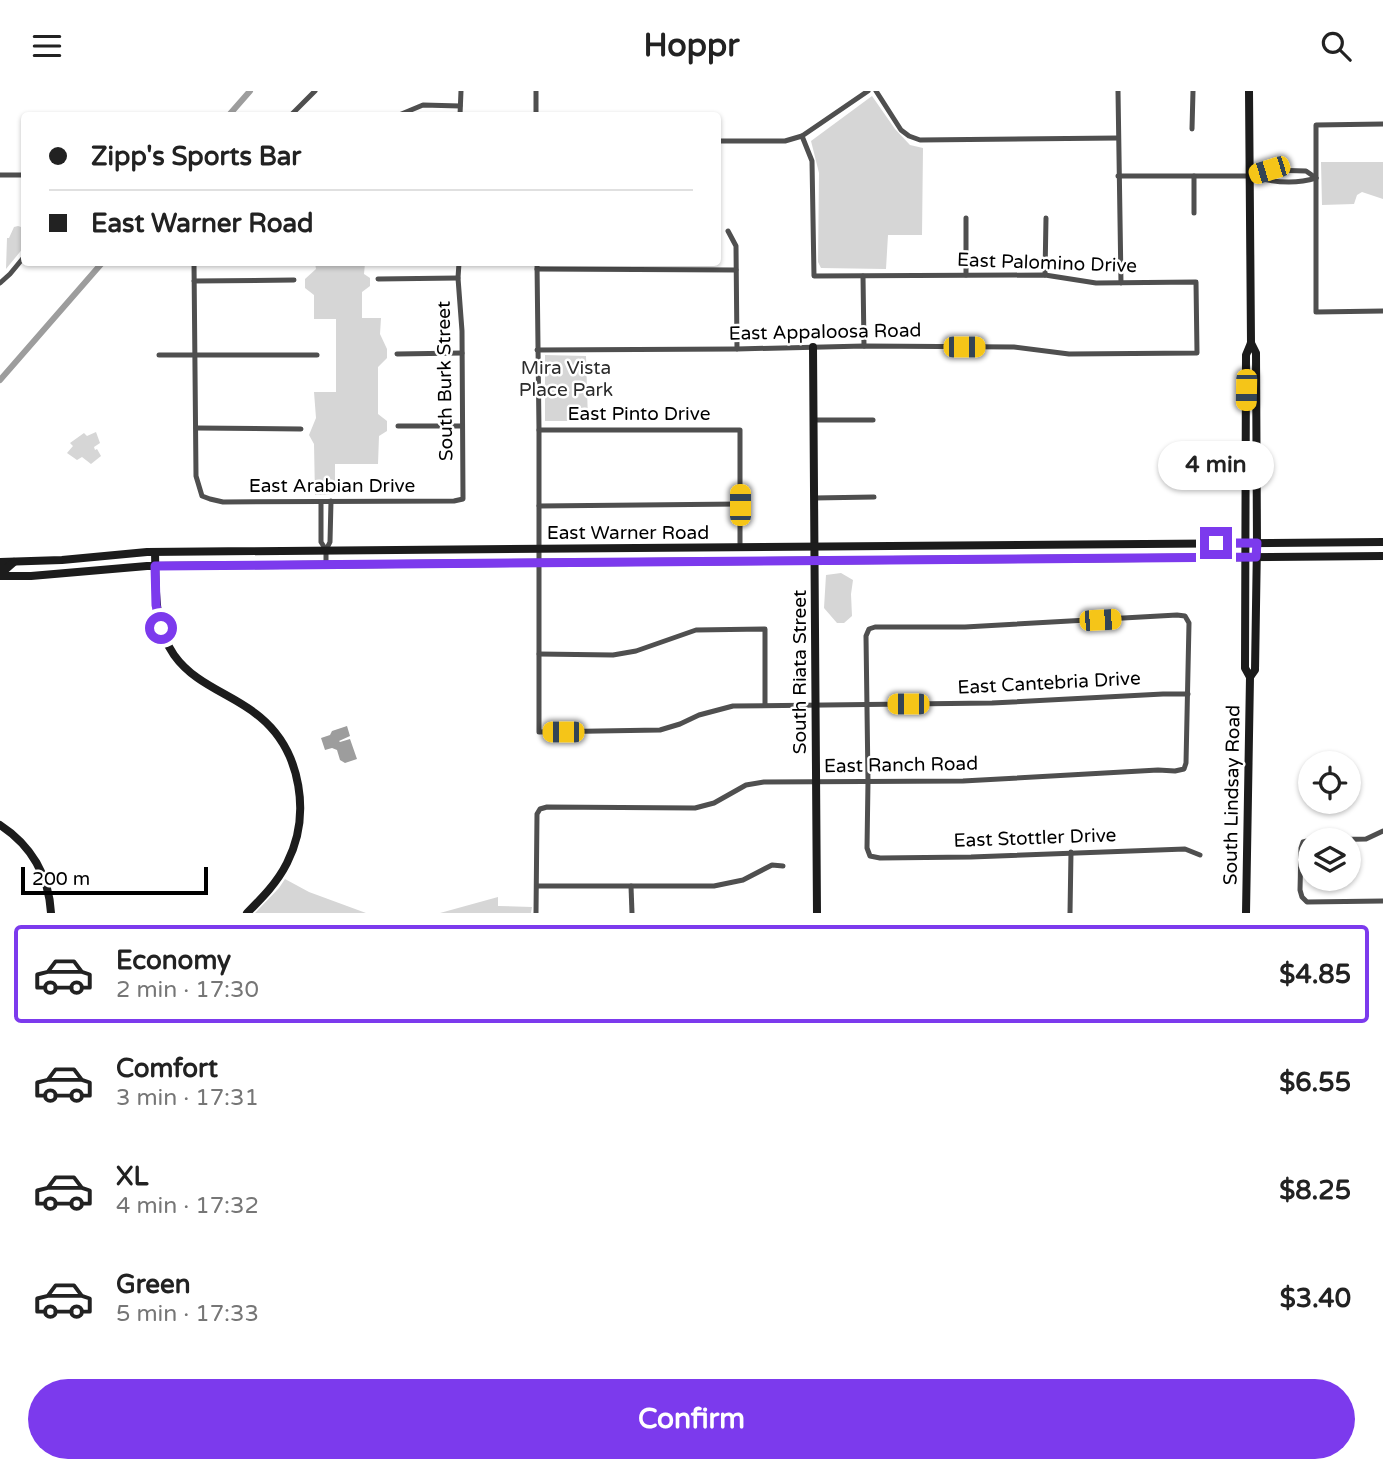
<!DOCTYPE html>
<meta charset="utf-8">
<style>
:root{--surface:#fff;--page:#f2f2f2;--text:#222;--muted:#767676;--line:#e0e0e0;--accent:#7c3aed}
body{margin:0;font-family:"Varela Round",sans-serif;background:var(--page);color:var(--text);height:100vh;display:flex;flex-direction:column;font-size:26px;white-space:nowrap}
*{box-sizing:border-box;margin:0}
p{font-size:23px;color:var(--muted)}
.icon{flex:none;width:38px;height:38px;fill:none;stroke:currentColor;stroke-width:2;stroke-linecap:round;stroke-linejoin:round}
.map{position:relative;height:822px;overflow:hidden}
.side{display:flex;flex-direction:column;background:var(--surface);flex:1}
.side>*{flex:none}
.guide{position:absolute;left:21px;top:21px;width:700px;height:154px;border-radius:7px;box-shadow:0 2px 5px #0004;display:grid;align-content:center;height:154px;padding:0 28px;background:var(--surface)}
.tools{position:absolute;left:1298px;top:660px;display:grid;gap:14px}
.tools a{display:grid;place-items:center;width:63px;height:63px;border-radius:50%;background:var(--surface);box-shadow:0 2px 5px #0004;font-size:35px}
.scale{position:absolute;left:21px;bottom:18px;width:187px;box-sizing:border-box;padding-left:7px;border:4px solid #000;border-top:0;font-size:19px;line-height:24px;white-space:nowrap;color:#000;-webkit-text-stroke:5px #fff;paint-order:stroke}
.end{position:absolute;width:32px;height:32px;margin:-16px;border:9px solid #7c3aed;background:#fff;box-shadow:0 0 0 4px #fff}
.from{border-radius:50%}
.bubble{position:absolute;height:49px;border-radius:24px;background:var(--surface);box-shadow:0 2px 5px #0004;font-size:23px;font-weight:700;line-height:49px;text-align:center}
.car{position:absolute;width:21px;height:42px;margin:-21px -10px;border-radius:9px;box-shadow:0 0 5px 2px #0007;background:linear-gradient(#f5c518 24%,#345 0 40%,#f5c518 0 76%,#345 0 86%,#f5c518 0)}
.guide b{display:flex;align-items:center;gap:24px;height:66px;font-size:26px}
.guide b+b{border-top:2px solid var(--line)}
.guide i{width:18px;height:18px;background:var(--text)}
ul{padding:12px 0 0;list-style:none}
li{display:flex;align-items:center;gap:21px;height:98px;margin:0 14px 10px;padding:0 14px;border:4px solid transparent;border-radius:7px}
li div{flex:1}
li b{display:block;font-size:26px}
li em{font-style:normal;font-weight:700}
li.active{border-color:var(--accent)}
li>.icon{width:63px;height:63px;stroke-width:1.5}
.action{display:flex;gap:14px;margin-top:auto;padding:14px 28px}
.action a{flex:1;height:80px;border-radius:42px;background:var(--accent);color:#fff;font-size:28px;font-weight:700;line-height:80px;text-align:center}
header{display:flex;justify-content:space-between;align-items:center;height:91px;padding:0 28px;background:var(--surface);font-size:32px;font-weight:700}
.map>svg:first-child{display:block}
.green{fill:#d6d6d6}
.water{fill:#9d9d9d}
.lines{fill:none;stroke-linecap:round;stroke-linejoin:round}
.canal{stroke:#9d9d9d;stroke-width:6}
.street{stroke:#4f4f4f;stroke-width:5}
.secondary{stroke:#1c1c1c;stroke-width:8}
.route{stroke:#7c3aed;stroke-width:9}
.labels{text-anchor:middle;dominant-baseline:central;stroke-width:5;stroke-linejoin:round;paint-order:stroke}
.street-label{font-size:19px;fill:#000;stroke:#fff}
.park-label{font-size:19px;fill:#2d2d2d;stroke:#fff}
</style>
<header><svg class="icon" aria-label="menu" viewBox="0 0 24 24"><path d="M4 6h16M4 12h16M4 18h16"/></svg>Hoppr<svg class="icon" aria-label="search" viewBox="0 0 24 24"><circle cx="10" cy="10" r="6"/><path d="M15 15l6 6"/></svg></header>
<div class="map">
<svg width="1383" height="822" viewBox="0 0 1383 822">
<rect width="100%" height="100%" fill="#fff"/>
<g class="green">
<polygon points="872,5 895,38 910,54 923,57 922,144 888,144 886,178 821,177 818,171 819,82 811,50"/>
<polygon points="1321,71 1383,71 1383,108 1362,101 1357,104 1354,113 1322,114"/>
<polygon points="18,135 24,137 24,156 6,178 7,147 9,147 14,136"/>
<polygon points="315,172 365,172 364,183 370,187 370,195 362,201 362,227 381,227 380,243 387,258 387,267 378,276 378,323 387,330 387,340 379,345 378,373 335,373 335,403 315,404 314,353 309,344 316,327 314,301 336,301 336,228 314,228 314,204 305,197 305,188 316,178"/>
<polygon points="545,264 586,265 588,330 545,330"/>
<polygon points="96,341 100,352 94,356 95,359 97,358 101,365 91,373 82,366 77,369 67,362 73,355 70,352 84,342 87,345"/>
<polygon points="841,482 853,489 851,503 852,525 844,532 837,532 824,517 826,484"/>
<polygon points="285,788 309,801 366,822 255,822 279,797"/>
<polygon points="498,806 498,815 532,816 531,822 440,822"/>
</g>
<polygon class="water" points="347,635 350,645 339,650 340,651 350,648 357,668 345,672 340,669 337,659 332,657 325,659 321,647 330,644 332,640"/>
<g class="lines">
<g class="canal">
<polyline points="229,24 250,0"/>
<polyline points="0,289 102,172"/>
</g>
<g class="street">
<polyline points="536,0 536,24"/>
<polyline points="876,0 901,39 909,45 920,49 1118,47"/>
<polyline points="1118,0 1121,192"/>
<polyline points="291,24 315,0"/>
<polyline points="399,24 423,14 460,15"/>
<polyline points="460,24 461,0"/>
<polyline points="1383,33 1316,34 1316,221 1383,220"/>
<polyline points="1192,38 1193,0"/>
<polyline points="718,50 785,50 802,45 868,0"/>
<polyline points="0,84 24,84"/>
<polyline points="1253,84 1269,79 1306,80 1316,87"/>
<path d="M1118 85H1250C1271 91 1294 94 1316 87"/>
<polyline points="1194,85 1194,122"/>
<polyline points="966,127 966,184"/>
<polyline points="728,140 736,155 737,258"/>
<polyline points="194,172 196,385 202,405 210,408 223,411 454,410 463,408 462,240 458,187 459,172"/>
<polyline points="537,172 539,339 539,641 660,639 680,633 699,624 733,615 992,612 1163,603 1188,603"/>
<polyline points="537,178 736,179"/>
<polyline points="1045,184 1046,127"/>
<polyline points="863,185 864,255"/>
<polyline points="378,188 458,187"/>
<polyline points="194,190 294,189"/>
<polyline points="0,192 10,183 24,166"/>
<polyline points="537,259 737,258 864,255 1014,256 1069,263 1197,262 1196,191 1096,192 1045,184 814,185 812,70 802,45"/>
<polyline points="397,263 462,262"/>
<polyline points="159,264 317,264"/>
<polyline points="814,329 873,329"/>
<polyline points="398,335 462,335"/>
<polyline points="196,337 301,338"/>
<polyline points="539,339 740,339 740,456"/>
<polyline points="814,407 874,406"/>
<polyline points="321,411 321,451 326,459 326,473"/>
<polyline points="539,415 740,413"/>
<polyline points="326,459 330,451 331,410"/>
<polyline points="539,563 613,564 636,560 696,539 765,538 765,614"/>
<polyline points="1311,749 1303,751 1301,757 1300,799 1302,806 1307,811 1383,810"/>
<polyline points="1318,749 1366,748 1383,740"/>
<polyline points="537,795 714,795 743,789 772,774 783,775"/>
<polyline points="631,795 632,822"/>
<polyline points="536,822 537,723 540,718 547,716 695,717 714,712 746,694 764,691 963,690 1158,679 1175,680 1184,678 1186,672 1189,532 1185,525 1177,524 965,536 875,536 869,538 866,545 868,690 867,757 870,765 880,767 971,766 1185,758 1200,764"/>
<polyline points="1070,822 1071,761"/>
</g>
<g class="secondary">
<polyline points="1249,0 1251,252 1246,264 1245,577 1250,586"/>
<polyline points="813,256 817,822"/>
<path d="M155 461C156 496 153 534 174 564 196 595 233 603 260 626 302 661 311 725 287 772 277 792 262 807 247 822"/>
<polyline points="0,471 62,469 147,461 1383,451"/>
<polyline points="0,478 6,478 14,471"/>
<polyline points="0,485 31,485 147,475 1383,465"/>
<path d="M0 734C31 754 49 785 51 822"/>
<polyline points="1246,822 1250,586 1255,579 1257,452 1256,262 1251,252"/>
</g>
</g>
<g class="lines">
<polyline class="route" points="161,537 156,514 155,475 1256,466 1257,452 1216,452"/>
</g>
<g class="labels">
<g class="street-label">
<text transform="translate(1047 172) rotate(2)">East Palomino Drive</text>
<text transform="translate(825 241) rotate(-1)">East Appaloosa Road</text>
<text transform="translate(445 290) rotate(-91)">South Burk Street</text>
<text x="639" y="323">East Pinto Drive</text>
<text x="332" y="395">East Arabian Drive</text>
<text x="628" y="442">East Warner Road</text>
<text transform="translate(800 581) rotate(-90)">South Riata Street</text>
<text transform="translate(1049 592) rotate(-3)">East Cantebria Drive</text>
<text transform="translate(901 674) rotate(-1)">East Ranch Road</text>
<text transform="translate(1232 704) rotate(-89)">South Lindsay Road</text>
<text transform="translate(1035 747) rotate(-2)">East Stottler Drive</text>
</g>
<g class="park-label">
<text x="566" y="277">Mira Vista<tspan x="566" dy="22">Place Park</tspan></text>
</g>
</g>
</svg>
<div class="tools">
<a><svg class="icon" aria-label="locate" viewBox="0 0 24 24"><circle cx="12" cy="12" r="6"/><path d="M12 2v4M12 18v4M2 12h4M18 12h4"/></svg></a>
<a><svg class="icon" aria-label="layers" viewBox="0 0 24 24"><path d="M12 4l9 5-9 5-9-5zM3 14l9 5 9-5"/></svg></a>
</div>
<div class="scale">200 m</div>
<i class="end from" style="left:161px;top:537px"></i>
<i class="end" style="left:1216px;top:452px"></i>
<div class="bubble" style="left:1158px;top:350px;width:116px">4 min</div>
<i class="car" style="left:1269px;top:79px;rotate:253deg"></i>
<i class="car" style="left:964px;top:256px;rotate:90deg"></i>
<i class="car" style="left:1246px;top:299px;rotate:181deg"></i>
<i class="car" style="left:740px;top:414px;rotate:0deg"></i>
<i class="car" style="left:1100px;top:529px;rotate:87deg"></i>
<i class="car" style="left:908px;top:613px;rotate:270deg"></i>
<i class="car" style="left:563px;top:641px;rotate:270deg"></i>
<div class="guide">
<b><i class="from"></i>Zipp's Sports Bar</b>
<b><i></i>East Warner Road</b>
</div>
</div>
<section class="side">
<ul>
<li class="active"><svg class="icon" aria-label="car" viewBox="0 0 24 24"><path d="M5 17H2v-5l4-1 3-4h7l3 4 3 1v5h-3M9 17h6M6 11h13"/><circle cx="7" cy="17" r="2"/><circle cx="17" cy="17" r="2"/></svg><div><b>Economy</b><p>2 min · 17:30</p></div><em>$4.85</em></li>
<li><svg class="icon" aria-label="car" viewBox="0 0 24 24"><path d="M5 17H2v-5l4-1 3-4h7l3 4 3 1v5h-3M9 17h6M6 11h13"/><circle cx="7" cy="17" r="2"/><circle cx="17" cy="17" r="2"/></svg><div><b>Comfort</b><p>3 min · 17:31</p></div><em>$6.55</em></li>
<li><svg class="icon" aria-label="car" viewBox="0 0 24 24"><path d="M5 17H2v-5l4-1 3-4h7l3 4 3 1v5h-3M9 17h6M6 11h13"/><circle cx="7" cy="17" r="2"/><circle cx="17" cy="17" r="2"/></svg><div><b>XL</b><p>4 min · 17:32</p></div><em>$8.25</em></li>
<li><svg class="icon" aria-label="car" viewBox="0 0 24 24"><path d="M5 17H2v-5l4-1 3-4h7l3 4 3 1v5h-3M9 17h6M6 11h13"/><circle cx="7" cy="17" r="2"/><circle cx="17" cy="17" r="2"/></svg><div><b>Green</b><p>5 min · 17:33</p></div><em>$3.40</em></li>
</ul>
<div class="action"><a>Confirm</a></div>
</section>
